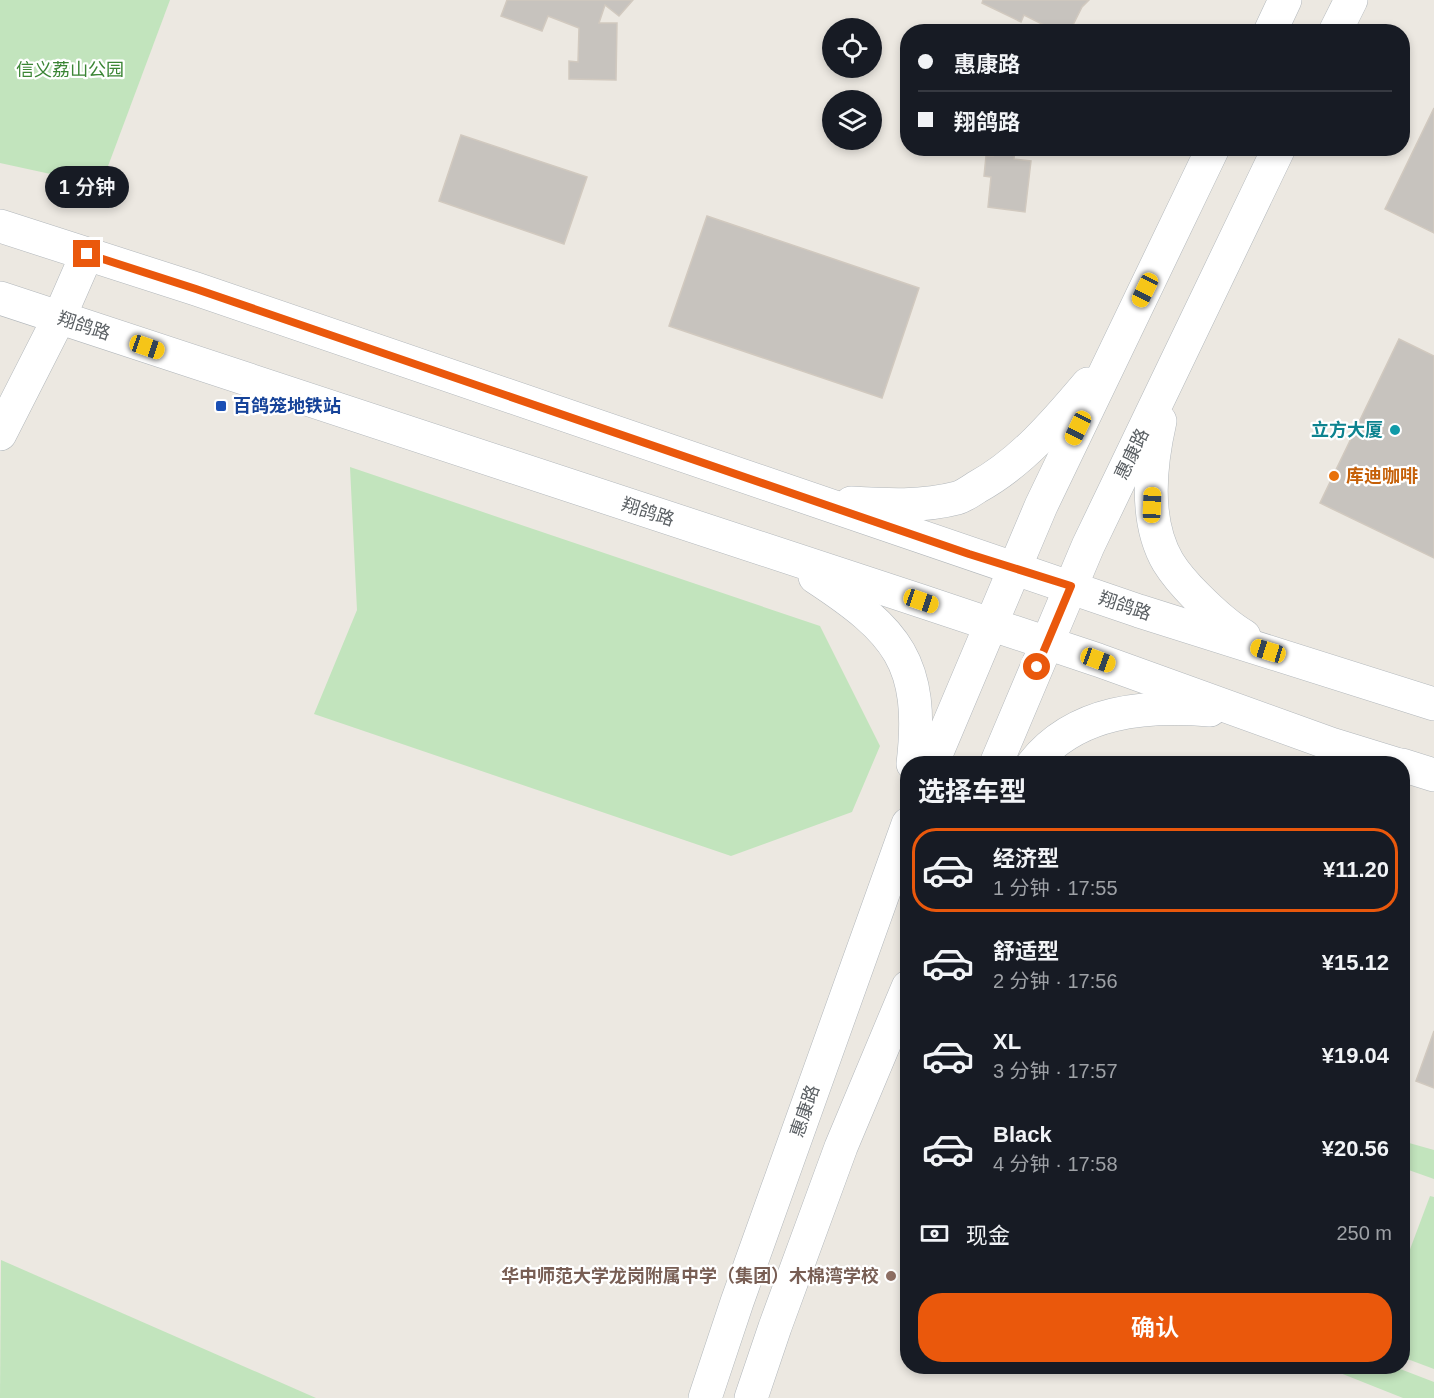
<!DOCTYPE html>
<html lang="zh">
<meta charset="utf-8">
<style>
:root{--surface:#171b24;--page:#242831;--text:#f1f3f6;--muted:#9ea1a6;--line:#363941;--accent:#ea580c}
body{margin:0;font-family:Arial,"Noto Sans SC",sans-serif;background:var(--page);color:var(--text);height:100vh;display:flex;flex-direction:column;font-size:22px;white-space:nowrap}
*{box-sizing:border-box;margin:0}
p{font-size:20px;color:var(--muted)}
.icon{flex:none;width:33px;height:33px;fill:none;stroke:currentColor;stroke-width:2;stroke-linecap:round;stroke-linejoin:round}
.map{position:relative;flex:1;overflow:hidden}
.drawer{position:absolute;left:900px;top:756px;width:510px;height:618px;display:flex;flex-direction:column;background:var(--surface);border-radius:24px;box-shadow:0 3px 9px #0003}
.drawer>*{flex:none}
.guide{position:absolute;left:900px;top:24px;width:510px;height:132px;border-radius:24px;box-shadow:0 3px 9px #0003;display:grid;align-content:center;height:132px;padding:0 18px;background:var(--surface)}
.controls{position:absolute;left:822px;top:18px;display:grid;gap:12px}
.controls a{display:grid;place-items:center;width:60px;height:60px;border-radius:50%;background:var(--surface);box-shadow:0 3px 9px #0003;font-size:30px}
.end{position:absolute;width:27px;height:27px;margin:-14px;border:8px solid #ea580c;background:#fff;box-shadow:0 0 0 3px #fff}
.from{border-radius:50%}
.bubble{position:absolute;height:42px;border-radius:21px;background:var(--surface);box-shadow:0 3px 9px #0003;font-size:20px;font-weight:600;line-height:42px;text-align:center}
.car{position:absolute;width:18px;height:36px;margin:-18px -9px;border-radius:8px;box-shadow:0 0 4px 2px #0007;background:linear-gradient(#f5c518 24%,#345 0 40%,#f5c518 0 76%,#345 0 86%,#f5c518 0)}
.guide b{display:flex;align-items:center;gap:21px;height:57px;font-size:22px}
.guide b+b{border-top:2px solid var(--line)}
.guide i{width:15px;height:15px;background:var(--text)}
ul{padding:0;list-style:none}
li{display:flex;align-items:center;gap:18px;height:84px;margin:0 12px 9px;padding:0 6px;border:3px solid transparent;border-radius:24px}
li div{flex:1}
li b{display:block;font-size:22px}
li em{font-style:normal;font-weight:600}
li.active{border-color:var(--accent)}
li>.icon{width:54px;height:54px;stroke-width:1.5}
h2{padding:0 18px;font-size:27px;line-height:72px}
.pay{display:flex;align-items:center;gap:15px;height:66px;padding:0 18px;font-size:22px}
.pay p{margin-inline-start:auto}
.cta{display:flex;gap:12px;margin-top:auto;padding:12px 18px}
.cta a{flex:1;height:69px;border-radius:24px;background:var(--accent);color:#fff;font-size:24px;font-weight:600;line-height:69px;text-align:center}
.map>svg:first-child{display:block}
.green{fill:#c2e4bd}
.building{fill:#c7c3be;stroke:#d1c9bf;stroke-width:1.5}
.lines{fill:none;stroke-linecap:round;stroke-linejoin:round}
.secondary-casing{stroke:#b2b7bb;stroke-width:34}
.secondary{stroke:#fff;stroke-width:33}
.route{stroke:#ea580c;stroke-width:8}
.transit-dot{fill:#1a4fb4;stroke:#fff;stroke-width:2}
.culture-dot{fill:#0f9aa8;stroke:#fff;stroke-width:2}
.food-dot{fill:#e8710a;stroke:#fff;stroke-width:2}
.education-dot{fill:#8d6e63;stroke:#fff;stroke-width:2}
.labels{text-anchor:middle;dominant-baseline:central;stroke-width:4.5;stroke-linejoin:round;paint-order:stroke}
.park-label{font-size:18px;fill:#3b8535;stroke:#fff}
.street-label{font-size:18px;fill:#595e62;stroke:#fff}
.transit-label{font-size:18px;font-weight:bold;fill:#164399;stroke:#fff;text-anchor:start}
.culture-label{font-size:18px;font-weight:bold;fill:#0d838f;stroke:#fff;text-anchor:end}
.food-label{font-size:18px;font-weight:bold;fill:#c56008;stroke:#fff;text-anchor:start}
.education-label{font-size:18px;font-weight:bold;fill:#785e54;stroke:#fff;text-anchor:end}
</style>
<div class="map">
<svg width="1434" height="1398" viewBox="0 0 1434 1398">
<rect width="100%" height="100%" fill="#ece8e1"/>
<g class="green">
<polygon points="0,0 170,0 101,185 0,163"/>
<polygon points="350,467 820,626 880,746 852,812 731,856 314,714 357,610"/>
<polygon points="1402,1141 1434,1150 1434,1179 1403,1168"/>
<polygon points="1430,1196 1434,1197 1434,1369 1402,1357 1403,1268"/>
<polygon points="1,1260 316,1398 0,1398"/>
<polygon points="1325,1367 1395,1367 1434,1382 1434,1398 1403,1398"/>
</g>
<g class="building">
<polygon points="507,0 633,0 619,16 605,5 599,23 617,23 616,80 569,79 569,61 578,62 579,28 548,16 542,31 501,16"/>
<polygon points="983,0 1089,0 1082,7 1073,25 1086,31 1044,32 1046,26 1024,15 1021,22 982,3"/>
<polygon points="1434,108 1434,233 1385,209"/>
<polygon points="461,135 587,177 564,244 439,201"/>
<polygon points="993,148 1015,148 1014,159 1031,161 1025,212 988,207 991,177 984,176 986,156 993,156"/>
<polygon points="707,216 919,288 882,398 669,326"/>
<polygon points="1399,339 1434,356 1434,558 1320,503"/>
<polygon points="1434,1031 1434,1088 1416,1081"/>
</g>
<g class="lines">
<g class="secondary-casing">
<g id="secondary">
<polyline points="1270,32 1285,0"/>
<polyline points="1335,32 1351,0"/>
<polyline points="0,226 196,289 1139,611 1434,704"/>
<polyline points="0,298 921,601 1098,660 1331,744 1396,764"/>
<path d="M1160 421C1150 465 1144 521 1168 562 1176 575 1186 586 1197 597 1211 611 1227 626 1244 636"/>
<polyline points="0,434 59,318 87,254"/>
<path d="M851 503C886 505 923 507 957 498 964 496 971 491 977 487 1021 463 1056 422 1088 384"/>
<path d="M815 577C897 631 925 662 913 764"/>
<polyline points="932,764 1041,506 1213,148"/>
<polyline points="996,764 1088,546 1279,148"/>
<path d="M1033 764C1076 710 1146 705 1210 710"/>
<polyline points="1402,765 1434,775"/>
<polyline points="705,1398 737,1302 908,824"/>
<polyline points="751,1398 775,1327 841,1147 908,987"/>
</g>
</g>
<use href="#secondary" class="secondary"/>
</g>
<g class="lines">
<polyline class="route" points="87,254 196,289 969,554 1071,586 1037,667"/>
</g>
<rect class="transit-dot" x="215" y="400" width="12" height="12" rx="3"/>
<circle class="culture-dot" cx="1395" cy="430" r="6"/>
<circle class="food-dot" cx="1334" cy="476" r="6"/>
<circle class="education-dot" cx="891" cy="1276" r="6"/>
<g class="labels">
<g class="park-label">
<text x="70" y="70">信义荔山公园</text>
</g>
<g class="street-label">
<text transform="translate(84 326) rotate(18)">翔鸽路</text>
<text transform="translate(1132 454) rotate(-64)">惠康路</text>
<text transform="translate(648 512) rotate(18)">翔鸽路</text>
<text transform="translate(1125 606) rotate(19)">翔鸽路</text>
<text transform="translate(805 1111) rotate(-71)">惠康路</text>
</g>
<g class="transit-label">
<text x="233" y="406">百鸽笼地铁站</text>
</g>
<g class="culture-label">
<text x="1383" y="430">立方大厦</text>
</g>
<g class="food-label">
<text x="1346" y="476">库迪咖啡</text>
</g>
<g class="education-label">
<text x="879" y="1276">华中师范大学龙岗附属中学（集团）木棉湾学校</text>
</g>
</g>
</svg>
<div class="controls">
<a><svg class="icon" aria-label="locate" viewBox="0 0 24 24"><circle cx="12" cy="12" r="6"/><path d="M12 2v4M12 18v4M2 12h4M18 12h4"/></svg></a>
<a><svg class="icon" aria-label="layers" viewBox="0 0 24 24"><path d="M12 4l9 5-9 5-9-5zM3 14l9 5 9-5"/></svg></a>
</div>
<i class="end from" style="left:1037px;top:667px"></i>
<i class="end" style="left:87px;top:254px"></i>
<div class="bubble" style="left:45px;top:166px;width:84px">1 分钟</div>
<i class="car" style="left:1145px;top:290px;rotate:206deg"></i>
<i class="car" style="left:147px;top:347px;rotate:109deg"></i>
<i class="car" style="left:1078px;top:428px;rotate:206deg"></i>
<i class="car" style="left:1152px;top:505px;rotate:2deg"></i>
<i class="car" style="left:921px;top:601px;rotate:109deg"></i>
<i class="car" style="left:1268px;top:651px;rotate:287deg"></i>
<i class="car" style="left:1098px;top:660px;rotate:110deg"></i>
<div class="guide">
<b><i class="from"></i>惠康路</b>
<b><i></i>翔鸽路</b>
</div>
<section class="drawer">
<h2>选择车型</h2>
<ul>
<li class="active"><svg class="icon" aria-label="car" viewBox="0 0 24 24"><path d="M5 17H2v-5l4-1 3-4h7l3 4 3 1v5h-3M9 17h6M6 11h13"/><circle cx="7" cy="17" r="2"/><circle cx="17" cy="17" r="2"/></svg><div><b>经济型</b><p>1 分钟 · 17:55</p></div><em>¥11.20</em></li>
<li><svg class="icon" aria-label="car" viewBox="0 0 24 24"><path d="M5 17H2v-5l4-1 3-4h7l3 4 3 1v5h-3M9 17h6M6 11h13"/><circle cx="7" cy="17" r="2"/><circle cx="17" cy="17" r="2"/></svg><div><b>舒适型</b><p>2 分钟 · 17:56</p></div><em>¥15.12</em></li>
<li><svg class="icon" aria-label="car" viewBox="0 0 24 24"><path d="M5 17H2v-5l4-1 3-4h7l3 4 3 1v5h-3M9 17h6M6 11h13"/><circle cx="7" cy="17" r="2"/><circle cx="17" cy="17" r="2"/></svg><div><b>XL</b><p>3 分钟 · 17:57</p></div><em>¥19.04</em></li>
<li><svg class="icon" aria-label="car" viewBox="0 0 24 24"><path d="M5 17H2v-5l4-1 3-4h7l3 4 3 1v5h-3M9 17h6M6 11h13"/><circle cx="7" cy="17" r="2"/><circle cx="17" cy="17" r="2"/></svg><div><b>Black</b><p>4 分钟 · 17:58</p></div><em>¥20.56</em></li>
</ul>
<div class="pay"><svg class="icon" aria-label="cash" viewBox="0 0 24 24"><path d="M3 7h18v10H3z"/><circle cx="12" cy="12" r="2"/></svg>现金<p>250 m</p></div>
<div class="cta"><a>确认</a></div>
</section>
</div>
